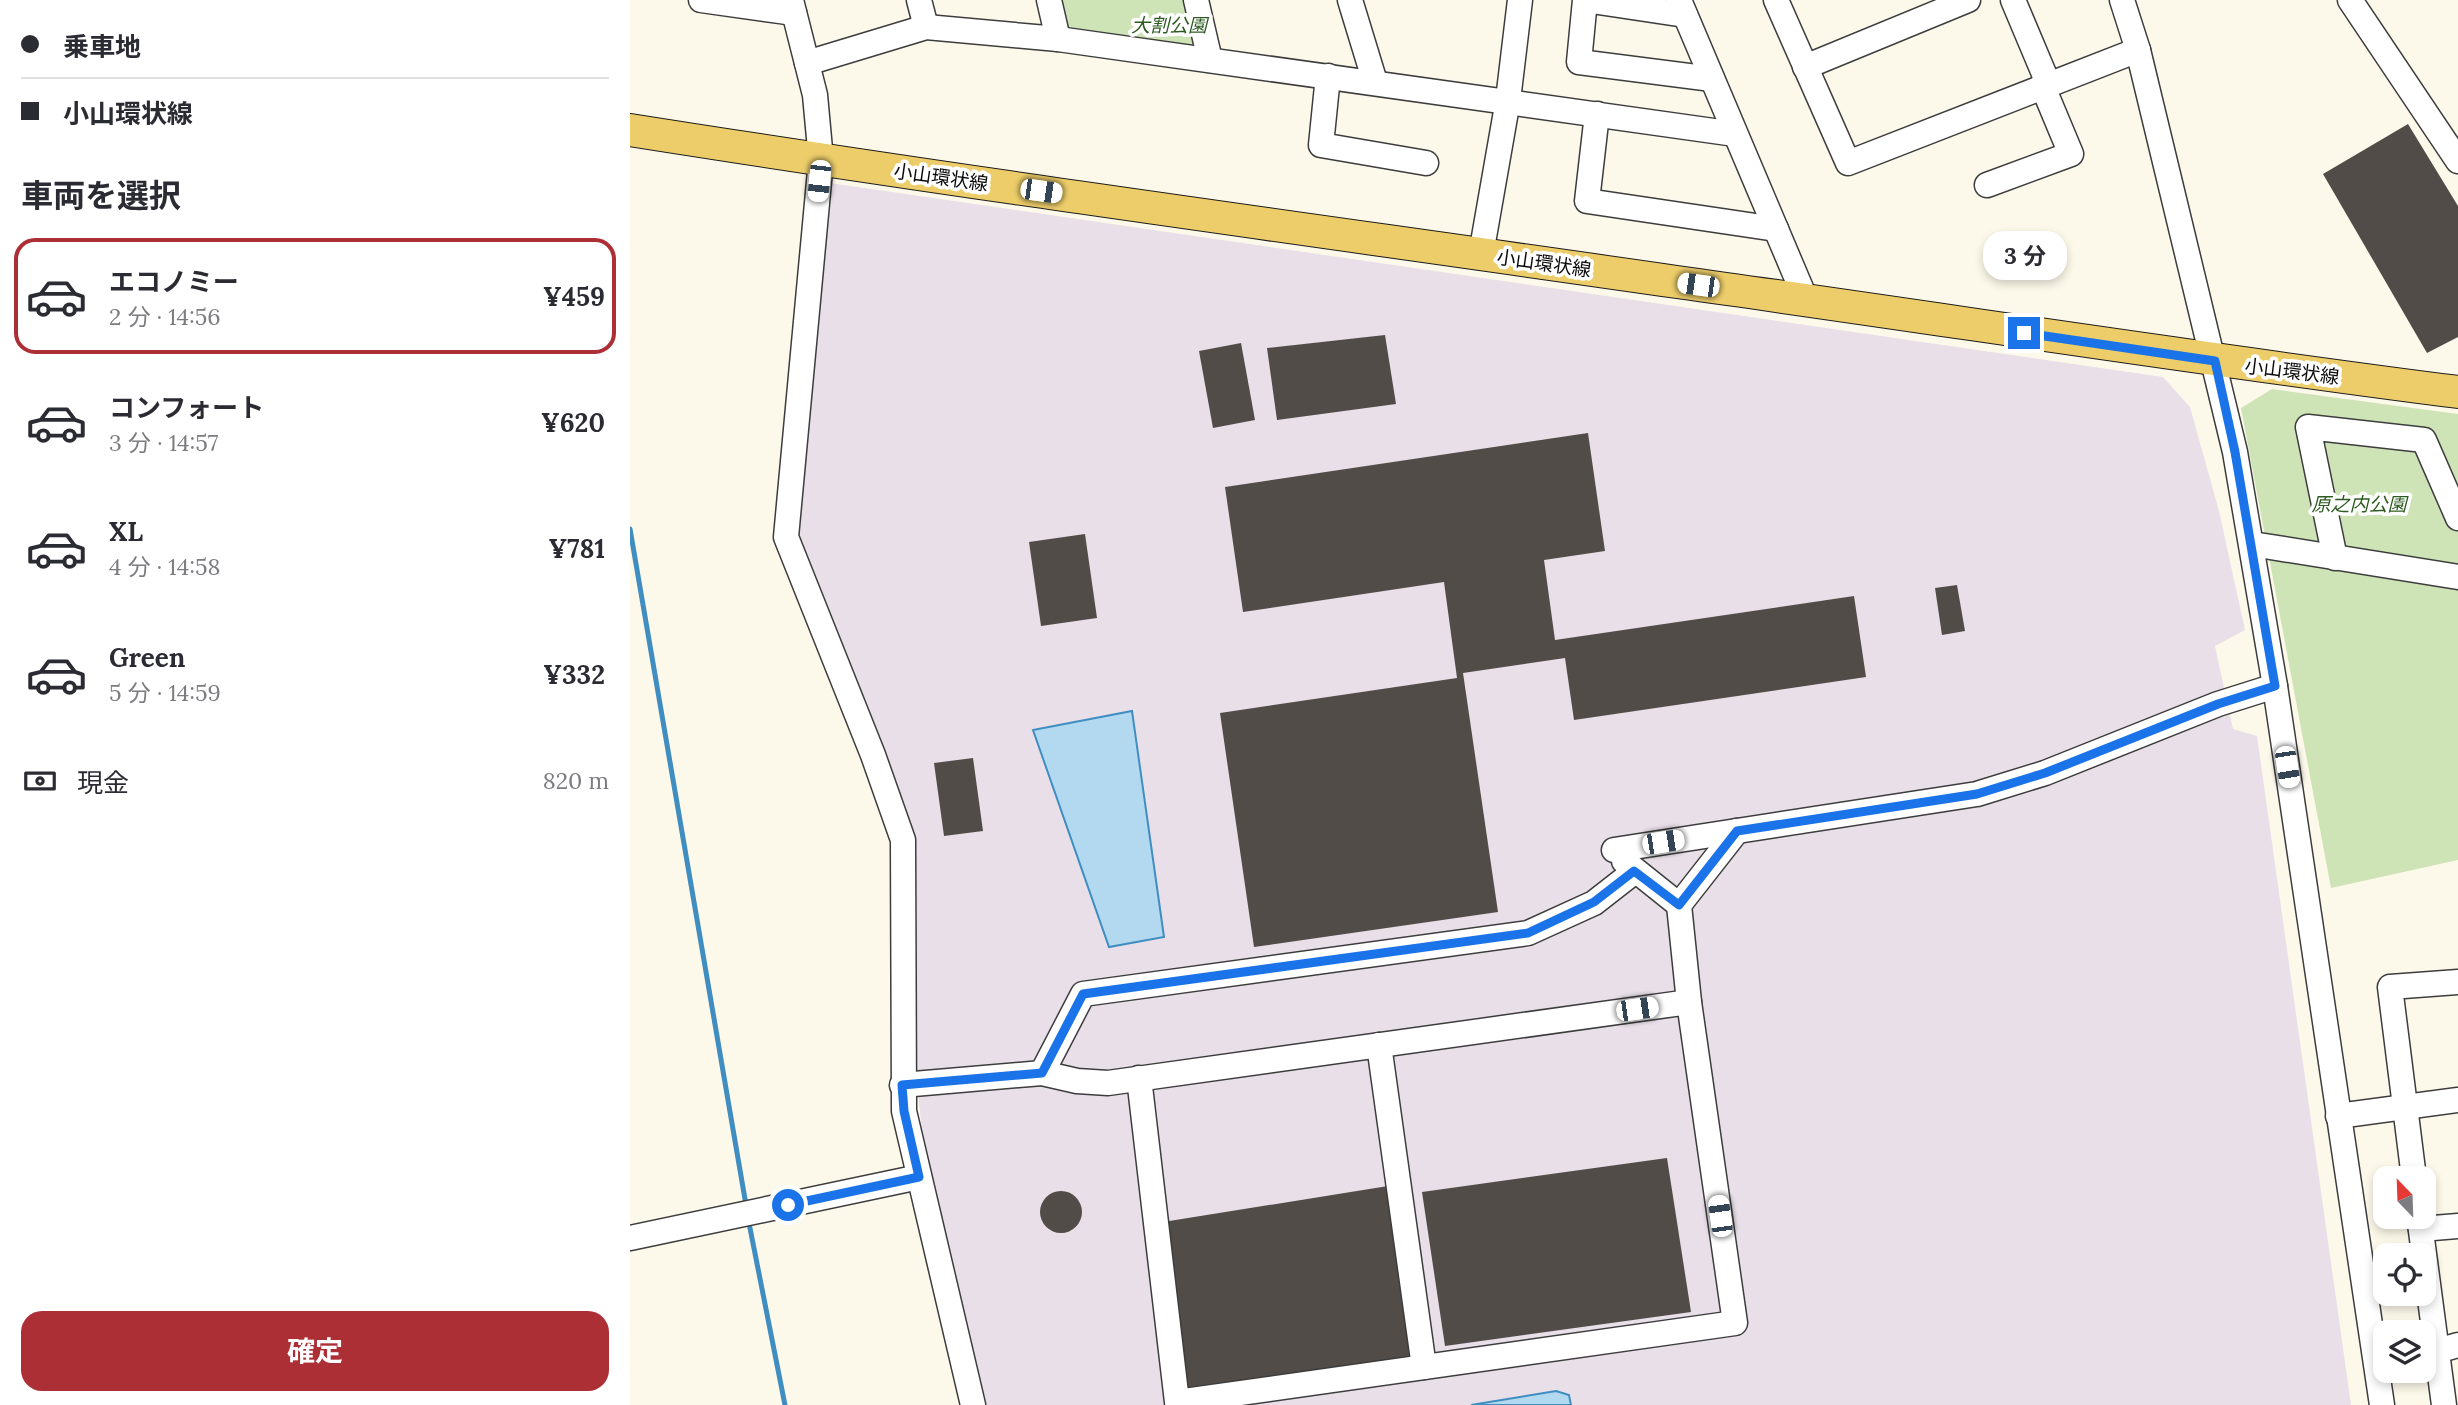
<!DOCTYPE html>
<html lang="ja">
<meta charset="utf-8">
<style>
:root{--surface:#fff;--page:#f7f7f7;--text:#2b2b33;--muted:#7c7c81;--line:#e1e1e2;--accent:#ad2f36}
body{margin:0;font-family:Lora,"Noto Sans JP",serif;background:var(--page);color:var(--text);height:100vh;display:flex;flex-direction:column;font-size:26px;white-space:nowrap}
*{box-sizing:border-box;margin:0}
p{font-size:23px;color:var(--muted)}
.icon{flex:none;width:38px;height:38px;fill:none;stroke:currentColor;stroke-width:2;stroke-linecap:round;stroke-linejoin:round}
.map{position:relative;flex:1;overflow:hidden}
.sheet{display:flex;flex-direction:column;background:var(--surface);width:630px}
.sheet>*{flex:none}
.top-card{display:grid;align-content:center;height:154px;padding:0 21px;background:var(--surface)}
.needle{width:46px;rotate:337deg}
.controls{position:absolute;left:1743px;top:1166px;display:grid;gap:14px}
.controls a{display:grid;place-items:center;width:63px;height:63px;border-radius:14px;background:var(--surface);box-shadow:0 4px 10px #0003;font-size:35px}
.end{position:absolute;width:32px;height:32px;margin:-16px;border:9px solid #1a73e8;background:#fff;box-shadow:0 0 0 4px #fff}
.from{border-radius:50%}
.bubble{position:absolute;height:49px;border-radius:21px;background:var(--surface);box-shadow:0 4px 10px #0003;font-size:23px;font-weight:700;line-height:49px;text-align:center}
.car{position:absolute;width:21px;height:42px;margin:-21px -10px;border-radius:9px;box-shadow:0 0 5px 2px #0007;background:linear-gradient(#fff 24%,#345 0 40%,#fff 0 76%,#345 0 86%,#fff 0)}
.top-card b{display:flex;align-items:center;gap:24px;height:66px;font-size:26px}
.top-card b+b{border-top:2px solid var(--line)}
.top-card i{width:18px;height:18px;background:var(--text)}
ul{padding:0;list-style:none}
li{display:flex;align-items:center;gap:21px;height:116px;margin:0 14px 10px;padding:0 7px;border:4px solid transparent;border-radius:21px}
li div{flex:1}
li b{display:block;font-size:26px}
li em{font-style:normal;font-weight:700}
li.on{border-color:var(--accent)}
li>.icon{width:63px;height:63px;stroke-width:1.5}
h2{padding:0 21px;font-size:32px;line-height:84px}
.pay{display:flex;align-items:center;gap:18px;height:77px;padding:0 21px;font-size:26px}
.pay p{margin-inline-start:auto}
.primary-button{display:flex;gap:14px;margin-top:auto;padding:14px 21px}
.primary-button a{flex:1;height:80px;border-radius:21px;background:var(--accent);color:#fff;font-size:28px;font-weight:700;line-height:80px;text-align:center}
main{display:flex;flex:1;min-height:0}
.map>svg:first-child{display:block}
.industrial{fill:#e8dfe9}
.green{fill:#cee4b7}
.water{fill:#b3d9f0;stroke:#408ec1;stroke-width:2}
.lines{fill:none;stroke-linecap:round;stroke-linejoin:round}
.stream{stroke:#408ec1;stroke-width:5}
.building{fill:#524c48}
.minor-casing{stroke:#3d3d3d;stroke-width:27}
.major-casing{stroke:#1b1b1b;stroke-width:34}
.minor{stroke:#fff;stroke-width:24}
.major{stroke:#eccd6a;stroke-width:32}
.route{stroke:#1a73e8;stroke-width:9}
.labels{text-anchor:middle;dominant-baseline:central;stroke-width:7;stroke-linejoin:round;paint-order:stroke}
.park-label{font-size:19px;font-style:italic;fill:#2e5b21;stroke:#fff}
.street-label{font-size:19px;fill:#0a0a0a;stroke:#fff}
</style>
<main>
<section class="sheet">
<div class="top-card">
<b><i class="from"></i>乗車地</b>
<b><i></i>小山環状線</b>
</div>
<h2>車両を選択</h2>
<ul>
<li class="on"><svg class="icon" aria-label="car" viewBox="0 0 24 24"><path d="M5 17H2v-5l4-1 3-4h7l3 4 3 1v5h-3M9 17h6M6 11h13"/><circle cx="7" cy="17" r="2"/><circle cx="17" cy="17" r="2"/></svg><div><b>エコノミー</b><p>2 分 · 14:56</p></div><em>¥459</em></li>
<li><svg class="icon" aria-label="car" viewBox="0 0 24 24"><path d="M5 17H2v-5l4-1 3-4h7l3 4 3 1v5h-3M9 17h6M6 11h13"/><circle cx="7" cy="17" r="2"/><circle cx="17" cy="17" r="2"/></svg><div><b>コンフォート</b><p>3 分 · 14:57</p></div><em>¥620</em></li>
<li><svg class="icon" aria-label="car" viewBox="0 0 24 24"><path d="M5 17H2v-5l4-1 3-4h7l3 4 3 1v5h-3M9 17h6M6 11h13"/><circle cx="7" cy="17" r="2"/><circle cx="17" cy="17" r="2"/></svg><div><b>XL</b><p>4 分 · 14:58</p></div><em>¥781</em></li>
<li><svg class="icon" aria-label="car" viewBox="0 0 24 24"><path d="M5 17H2v-5l4-1 3-4h7l3 4 3 1v5h-3M9 17h6M6 11h13"/><circle cx="7" cy="17" r="2"/><circle cx="17" cy="17" r="2"/></svg><div><b>Green</b><p>5 分 · 14:59</p></div><em>¥332</em></li>
</ul>
<div class="pay"><svg class="icon" aria-label="cash" viewBox="0 0 24 24"><path d="M3 7h18v10H3z"/><circle cx="12" cy="12" r="2"/></svg>現金<p>820 m</p></div>
<div class="primary-button"><a>確定</a></div>
</section>
<div class="map">
<svg width="1828" height="1405" viewBox="0 0 1828 1405">
<rect width="100%" height="100%" fill="#fdf9ea"/>
<polygon class="industrial" points="200,183 1533,377 1560,407 1589,511 1615,630 1585,646 1603,729 1627,736 1721,1405 353,1405 295,1161 285,1063 286,928 279,820 262,769 167,538"/>
<g class="green">
<polygon points="423,0 562,0 574,54 431,36"/>
<polygon points="1642,389 1828,414 1828,860 1701,888 1611,408"/>
</g>
<g class="water">
<polygon points="502,711 534,937 479,947 403,730"/>
<polygon points="926,1391 939,1395 941,1405 841,1405"/>
</g>
<g class="lines">
<g class="stream">
<polyline points="0,529 116,1205"/>
<polyline points="118,1218 155,1405"/>
</g>
</g>
<g class="building">
<polygon points="1778,124 1828,206 1828,337 1797,353 1693,174"/>
<polygon points="755,335 766,404 647,420 637,348"/>
<polygon points="611,343 625,420 583,428 569,351"/>
<polygon points="958,433 975,551 914,560 925,640 1224,596 1236,677 944,720 935,658 833,673 868,912 624,947 590,713 827,678 814,582 613,612 595,487"/>
<polygon points="455,534 467,618 411,626 399,542"/>
<polygon points="1327,585 1335,631 1312,635 1305,588"/>
<polygon points="343,758 353,831 314,836 304,763"/>
<polygon points="1037,1158 1061,1312 815,1346 792,1192"/>
<polygon points="758,1186 780,1361 557,1393 533,1222"/>
<circle cx="431" cy="1212" r="21"/>
</g>
<g class="lines">
<g class="minor-casing">
<g id="minor">
<polyline points="71,0 164,13"/>
<polyline points="161,0 185,95 191,160 156,537 243,755 273,840 274,1111 343,1405"/>
<polyline points="289,0 296,27"/>
<polyline points="419,0 428,39"/>
<polyline points="566,0 580,60"/>
<polyline points="720,0 745,82"/>
<polyline points="1049,0 1176,300"/>
<polyline points="1146,0 1218,163 1508,50"/>
<polyline points="1492,0 1508,50 1605,452 1645,686 1752,1405"/>
<polyline points="1720,0 1828,161"/>
<polyline points="1055,15 955,0 949,62 1082,79"/>
<polyline points="177,63 296,27 428,39 1105,134"/>
<polyline points="1175,67 1338,0"/>
<polyline points="698,76 691,145 796,163"/>
<polyline points="967,114 957,201 1146,229"/>
<polyline points="1357,185 1441,154 1413,87 1415,76 1383,0"/>
<polyline points="851,254 878,100 890,0"/>
<polyline points="1622,544 1828,577"/>
<polyline points="1705,558 1678,427 1794,440 1828,518"/>
<polyline points="984,850 1347,794 1415,773 1588,704 1645,686"/>
<polyline points="994,861 1049,905"/>
<polyline points="749,1045 794,1367"/>
<polyline points="412,1073 453,994 898,933 964,903 1005,871"/>
<polyline points="509,1078 547,1402 1105,1323 1059,1002 1049,905 1107,831"/>
<polyline points="272,1085 412,1073 447,1081 478,1083 1059,1002"/>
<polyline points="1708,1116 1828,1100"/>
<polyline points="1784,1178 1760,987 1828,982"/>
<polyline points="1789,1216 1814,1405"/>
<polyline points="1791,1229 1828,1226"/>
<polyline points="0,1238 289,1177"/>
<polyline points="1807,1351 1828,1345"/>
</g>
</g>
<g class="major-casing">
<path id="major" d="M0 130C348 185 698 232 1047 282 1307 318 1567 359 1828 392"/>
</g>
<use href="#minor" class="minor"/>
<use href="#major" class="major"/>
</g>
<g class="lines">
<polyline class="route" points="158,1205 289,1177 274,1111 272,1085 412,1073 453,994 898,933 964,902 1004,871 1049,905 1107,831 1347,794 1415,773 1588,704 1645,686 1605,452 1585,361 1394,333"/>
</g>
<g class="labels">
<g class="park-label">
<text x="539" y="25">大割公園</text>
<text x="1729" y="504">原之内公園</text>
</g>
<g class="street-label">
<text transform="translate(311 177) rotate(8)">小山環状線</text>
<text transform="translate(914 263) rotate(8)">小山環状線</text>
<text transform="translate(1662 371) rotate(7)">小山環状線</text>
</g>
</g>
</svg>
<div class="controls">
<a><svg class="needle" viewBox="-14 -14 28 28"><path d="M0-13l5 13h-10z" fill="#e53935"/><path d="M0 13l5-13h-10z" fill="#7c7c81"/></svg></a>
<a><svg class="icon" aria-label="locate" viewBox="0 0 24 24"><circle cx="12" cy="12" r="6"/><path d="M12 2v4M12 18v4M2 12h4M18 12h4"/></svg></a>
<a><svg class="icon" aria-label="layers" viewBox="0 0 24 24"><path d="M12 4l9 5-9 5-9-5zM3 14l9 5 9-5"/></svg></a>
</div>
<i class="end from" style="left:158px;top:1205px"></i>
<i class="end" style="left:1394px;top:333px"></i>
<div class="bubble" style="left:1353px;top:231px;width:84px">3 分</div>
<i class="car" style="left:189px;top:181px;rotate:186deg"></i>
<i class="car" style="left:411px;top:191px;rotate:98deg"></i>
<i class="car" style="left:1068px;top:285px;rotate:278deg"></i>
<i class="car" style="left:1657px;top:767px;rotate:171deg"></i>
<i class="car" style="left:1033px;top:842px;rotate:81deg"></i>
<i class="car" style="left:1007px;top:1009px;rotate:82deg"></i>
<i class="car" style="left:1090px;top:1216px;rotate:352deg"></i>
</div>
</main>
